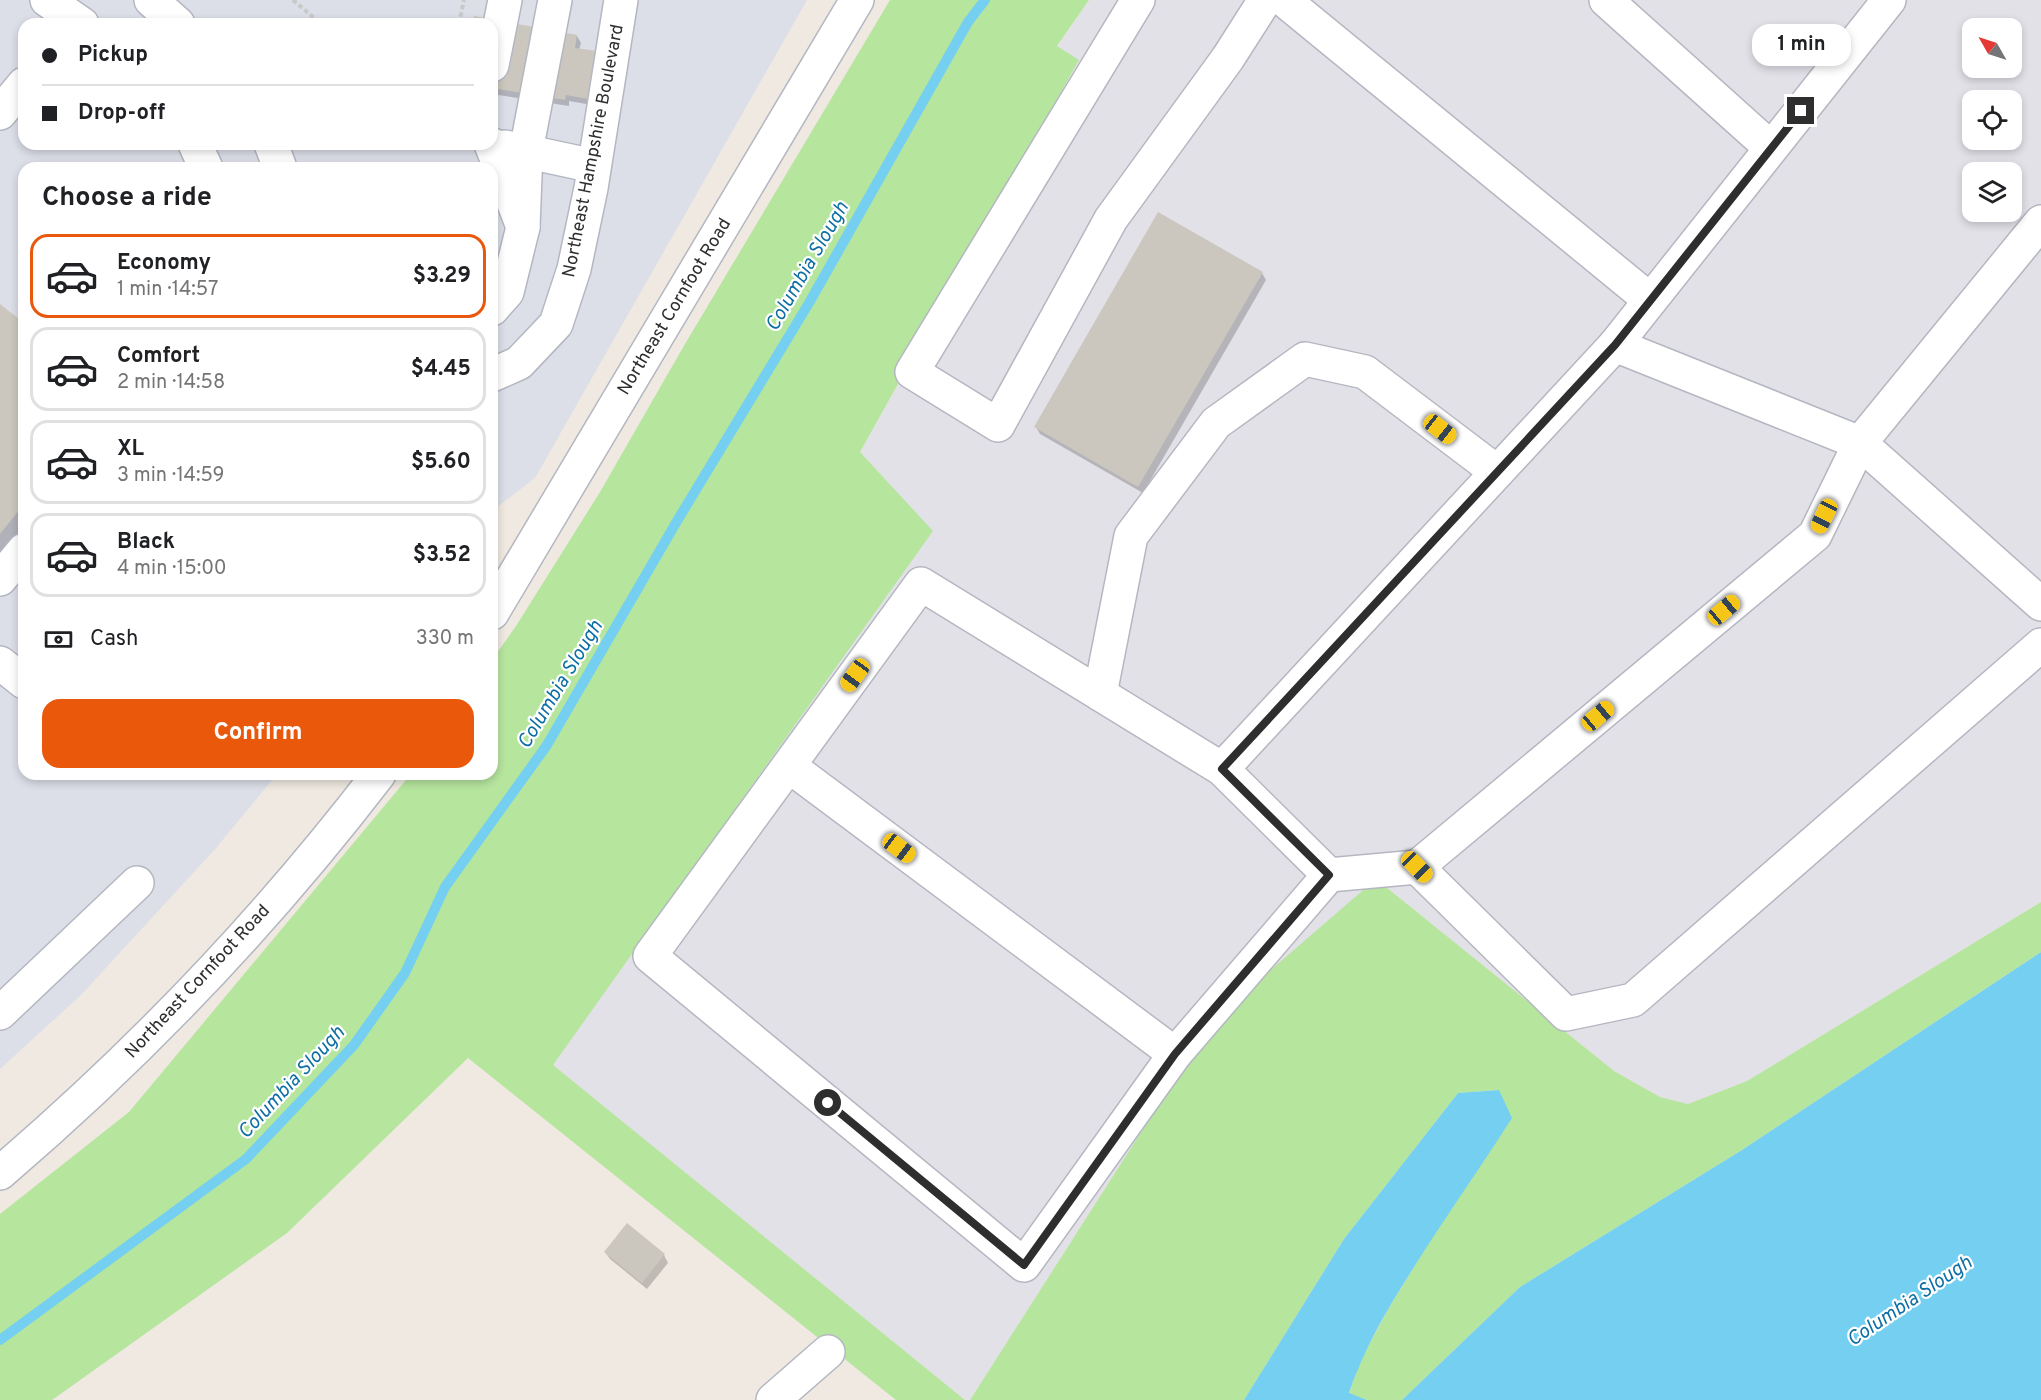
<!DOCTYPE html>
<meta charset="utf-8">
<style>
:root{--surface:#fff;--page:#f6f6f6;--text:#202124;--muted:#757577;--line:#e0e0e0;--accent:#ea580c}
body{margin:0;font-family:Overpass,sans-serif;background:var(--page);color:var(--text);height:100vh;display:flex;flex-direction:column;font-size:22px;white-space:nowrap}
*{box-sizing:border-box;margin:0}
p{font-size:20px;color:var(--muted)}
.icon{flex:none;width:33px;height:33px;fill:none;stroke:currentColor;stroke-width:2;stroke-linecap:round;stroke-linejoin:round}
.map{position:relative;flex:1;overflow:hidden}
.side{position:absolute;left:18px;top:162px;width:480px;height:618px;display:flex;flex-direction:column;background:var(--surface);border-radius:18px;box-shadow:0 3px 9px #0003}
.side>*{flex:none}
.hud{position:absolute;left:18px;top:18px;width:480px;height:132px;border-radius:18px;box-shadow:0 3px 9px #0003;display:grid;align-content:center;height:132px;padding:0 24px;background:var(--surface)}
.needle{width:39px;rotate:309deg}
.fabs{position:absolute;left:1962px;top:18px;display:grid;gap:12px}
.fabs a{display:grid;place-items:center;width:60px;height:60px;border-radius:12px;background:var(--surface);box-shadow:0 3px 9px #0003;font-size:30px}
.end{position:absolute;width:27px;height:27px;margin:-14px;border:8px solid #2e2e2e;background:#fff;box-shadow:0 0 0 3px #fff}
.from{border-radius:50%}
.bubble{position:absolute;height:42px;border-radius:18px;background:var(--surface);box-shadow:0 3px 9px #0003;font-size:20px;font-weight:700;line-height:42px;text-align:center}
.car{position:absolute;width:18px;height:36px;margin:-18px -9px;border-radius:8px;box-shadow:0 0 4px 2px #0007;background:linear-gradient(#f5c518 24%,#345 0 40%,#f5c518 0 76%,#345 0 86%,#f5c518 0)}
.hud b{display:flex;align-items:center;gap:21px;height:57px;font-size:22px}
.hud b+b{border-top:2px solid var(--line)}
.hud i{width:15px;height:15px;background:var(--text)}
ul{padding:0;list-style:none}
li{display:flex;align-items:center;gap:18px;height:84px;margin:0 12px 9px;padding:0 12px;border:3px solid var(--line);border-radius:18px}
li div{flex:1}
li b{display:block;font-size:22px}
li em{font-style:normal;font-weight:700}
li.on{border-color:var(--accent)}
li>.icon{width:54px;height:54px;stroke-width:1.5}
h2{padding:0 24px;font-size:27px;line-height:72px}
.pay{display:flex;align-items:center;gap:15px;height:66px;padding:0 24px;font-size:22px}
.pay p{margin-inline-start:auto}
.cta{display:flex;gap:12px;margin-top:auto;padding:12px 24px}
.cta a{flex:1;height:69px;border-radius:18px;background:var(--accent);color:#fff;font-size:24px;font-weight:700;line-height:69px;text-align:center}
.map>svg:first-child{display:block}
.industrial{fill:#e3e1e8;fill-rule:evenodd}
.airport{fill:#dcdee8;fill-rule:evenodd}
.green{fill:#b6e59e}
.water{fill:#75cff0}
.shadow{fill:#0003}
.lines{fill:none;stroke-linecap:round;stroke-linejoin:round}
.stream{stroke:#75cff0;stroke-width:10}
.building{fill:#cbc7bf}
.minor-casing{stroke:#b4b7c1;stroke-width:36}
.path{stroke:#c9c9c9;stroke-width:4;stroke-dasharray:4.5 3;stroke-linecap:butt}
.minor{stroke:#fff;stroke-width:33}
.route{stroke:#2e2e2e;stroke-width:8}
.labels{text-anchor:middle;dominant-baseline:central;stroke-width:4.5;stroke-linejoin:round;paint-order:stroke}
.street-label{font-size:18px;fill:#2e2e2e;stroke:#fff}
.water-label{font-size:20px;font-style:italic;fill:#0d6fa3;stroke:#fff}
</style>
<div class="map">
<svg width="2041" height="1400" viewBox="0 0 2041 1400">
<rect width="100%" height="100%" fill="#efe9e1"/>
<path class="industrial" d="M1089 0H2041V902L1747 1081 1688 1104 1660 1097 1614 1071 1376 879 1182 1068 970 1400H965L552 1065 932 531 860 452 1079 61 1057 47ZM1972 28H2012V68H1972ZM1972 100H2012V140H1972ZM1972 172H2012V212H1972Z"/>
<path class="airport" d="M0 0H807L535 478 492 511V168H24V774H277L216 848 81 995 0 1069ZM24 24H492V144H24Z"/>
<g class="green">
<polygon points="890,0 1089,0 1057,46 1079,60 860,452 933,531 553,1065 965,1400 896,1400 468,1058 287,1233 52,1400 0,1400 0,1214 129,1112 411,774 492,774 492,660 516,626 600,492 685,344"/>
<polygon points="1376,879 1614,1071 1660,1097 1688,1104 1747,1081 2041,902 2041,952 1742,1150 1520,1287 1402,1400 1367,1400 1349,1394 1360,1361 1390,1306 1426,1247 1499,1090 1458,1093 1344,1239 1244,1400 970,1400 1182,1068 1266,974"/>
</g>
<g class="water">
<polygon points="2041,952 2041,1400 1402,1400 1520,1287 1742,1150"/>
<path d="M1499 1090 1512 1118C1478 1171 1442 1222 1409 1275 1385 1313 1363 1351 1349 1393L1367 1400H1244L1344 1239 1458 1093Z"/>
</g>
<g class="shadow">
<polygon points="475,18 577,36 581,43 579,50 596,53 592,105 569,101 569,106 492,94 492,24 474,24"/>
<polygon points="1262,273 1266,280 1143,493 1040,434 1036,427"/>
<polygon points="0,305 24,325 24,554 0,584"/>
<polygon points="627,1225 664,1255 668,1263 647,1289 610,1259 605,1252"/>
</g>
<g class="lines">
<polyline class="stream" points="0,1340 246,1159 354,1045 405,973 445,887 547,745 677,521 809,303 968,22 985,0"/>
</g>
<g class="building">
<polygon points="474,16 577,35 575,48 597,51 588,99 566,95 565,100 492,88 492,24 472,24"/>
<polygon points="1158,212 1263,272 1138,487 1034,427"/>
<polygon points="0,304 24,323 24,504 0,534"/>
<polygon points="627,1223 665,1254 642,1283 604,1252"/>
</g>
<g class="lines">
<g class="minor-casing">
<g id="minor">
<polyline points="47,0 82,24"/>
<polyline points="151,0 178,24"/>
<polyline points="1138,0 912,372 998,425 1111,219 1228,58 1265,0"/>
<polyline points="1284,0 1650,300"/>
<polyline points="1606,0 1771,148"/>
<polyline points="1889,0 1615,345 1860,443 2041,604"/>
<polyline points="492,65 505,0"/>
<polyline points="0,113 24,84"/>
<polyline points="195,144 206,168"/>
<polyline points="271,144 280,168"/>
<polyline points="491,144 523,227 507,292 492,309"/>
<polyline points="505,147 594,166"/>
<polyline points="523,227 526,151 555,0"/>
<polyline points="1615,345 1222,769 1329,875 1417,867 1815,535 1860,443 2041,222"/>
<polyline points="492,375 519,363 556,324 574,269 591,188 621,0"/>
<polyline points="0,579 24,550"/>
<polyline points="492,613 857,0"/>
<polyline points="0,663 24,682"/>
<polyline points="1100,694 1131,536 1216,423 1305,359 1365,372 1497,472"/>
<polyline points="789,766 1175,1054"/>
<polyline points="1222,769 921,584 650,956 1024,1265 1175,1054 1329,875"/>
<polyline points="1417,867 1566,1014 1633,1000 2041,645"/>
<polyline points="0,1013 137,883"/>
<path d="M0 1173C139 1054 267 920 379 774"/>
<polyline points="773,1400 828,1352"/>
</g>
</g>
<g class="path">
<polyline points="293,0 321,24"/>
<polyline points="459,24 464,0"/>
</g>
<use href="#minor" class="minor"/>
</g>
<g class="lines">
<polyline class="route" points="828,1103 1024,1265 1175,1054 1329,875 1222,769 1615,345 1801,111"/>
</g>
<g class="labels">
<g class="street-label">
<text transform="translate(594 151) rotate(-79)">Northeast Hampshire Boulevard</text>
<text transform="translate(675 307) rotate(-59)">Northeast Cornfoot Road</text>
<text transform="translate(198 982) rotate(-47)">Northeast Cornfoot Road</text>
</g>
<g class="water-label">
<text transform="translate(808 267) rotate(-60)">Columbia Slough</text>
<text transform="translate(561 685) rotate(-59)">Columbia Slough</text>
<text transform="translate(292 1083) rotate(-47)">Columbia Slough</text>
<text transform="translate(1910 1302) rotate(-34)">Columbia Slough</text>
</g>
</g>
</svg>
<div class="fabs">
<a><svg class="needle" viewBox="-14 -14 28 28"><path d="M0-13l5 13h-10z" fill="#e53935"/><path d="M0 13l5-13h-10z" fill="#757577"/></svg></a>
<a><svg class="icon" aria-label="locate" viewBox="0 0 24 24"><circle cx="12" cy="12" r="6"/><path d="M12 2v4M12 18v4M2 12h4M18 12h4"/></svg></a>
<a><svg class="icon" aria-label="layers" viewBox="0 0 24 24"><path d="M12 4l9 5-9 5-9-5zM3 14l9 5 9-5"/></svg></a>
</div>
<i class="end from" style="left:828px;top:1103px"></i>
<i class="end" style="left:1801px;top:111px"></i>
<div class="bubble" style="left:1752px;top:24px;width:99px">1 min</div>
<i class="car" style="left:1440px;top:429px;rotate:128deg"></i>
<i class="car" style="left:1824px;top:516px;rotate:206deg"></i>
<i class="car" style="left:1724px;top:610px;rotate:50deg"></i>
<i class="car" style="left:855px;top:675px;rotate:216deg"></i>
<i class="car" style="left:1598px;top:716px;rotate:50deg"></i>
<i class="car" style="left:899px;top:848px;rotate:127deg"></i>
<i class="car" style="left:1417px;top:867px;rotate:135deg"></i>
<div class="hud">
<b><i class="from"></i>Pickup</b>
<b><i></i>Drop-off</b>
</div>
<section class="side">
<h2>Choose a ride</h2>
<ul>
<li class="on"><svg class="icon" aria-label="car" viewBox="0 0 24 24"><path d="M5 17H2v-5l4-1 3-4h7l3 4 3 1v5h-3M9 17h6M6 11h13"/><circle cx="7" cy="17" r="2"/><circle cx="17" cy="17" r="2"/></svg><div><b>Economy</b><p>1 min · 14:57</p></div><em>$3.29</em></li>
<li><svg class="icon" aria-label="car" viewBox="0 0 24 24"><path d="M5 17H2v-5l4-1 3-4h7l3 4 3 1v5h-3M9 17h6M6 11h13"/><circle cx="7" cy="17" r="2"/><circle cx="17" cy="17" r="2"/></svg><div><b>Comfort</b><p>2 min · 14:58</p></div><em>$4.45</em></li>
<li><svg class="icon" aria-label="car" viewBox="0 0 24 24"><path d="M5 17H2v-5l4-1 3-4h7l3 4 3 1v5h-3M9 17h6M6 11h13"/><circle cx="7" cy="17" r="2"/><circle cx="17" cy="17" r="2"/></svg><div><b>XL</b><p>3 min · 14:59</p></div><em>$5.60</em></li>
<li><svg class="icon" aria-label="car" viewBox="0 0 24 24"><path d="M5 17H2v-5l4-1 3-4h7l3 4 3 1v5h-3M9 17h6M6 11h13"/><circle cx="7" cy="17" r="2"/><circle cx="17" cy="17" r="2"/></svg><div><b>Black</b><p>4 min · 15:00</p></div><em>$3.52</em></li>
</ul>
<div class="pay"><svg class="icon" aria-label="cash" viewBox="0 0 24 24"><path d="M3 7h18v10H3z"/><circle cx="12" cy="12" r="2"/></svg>Cash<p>330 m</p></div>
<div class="cta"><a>Confirm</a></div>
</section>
</div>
